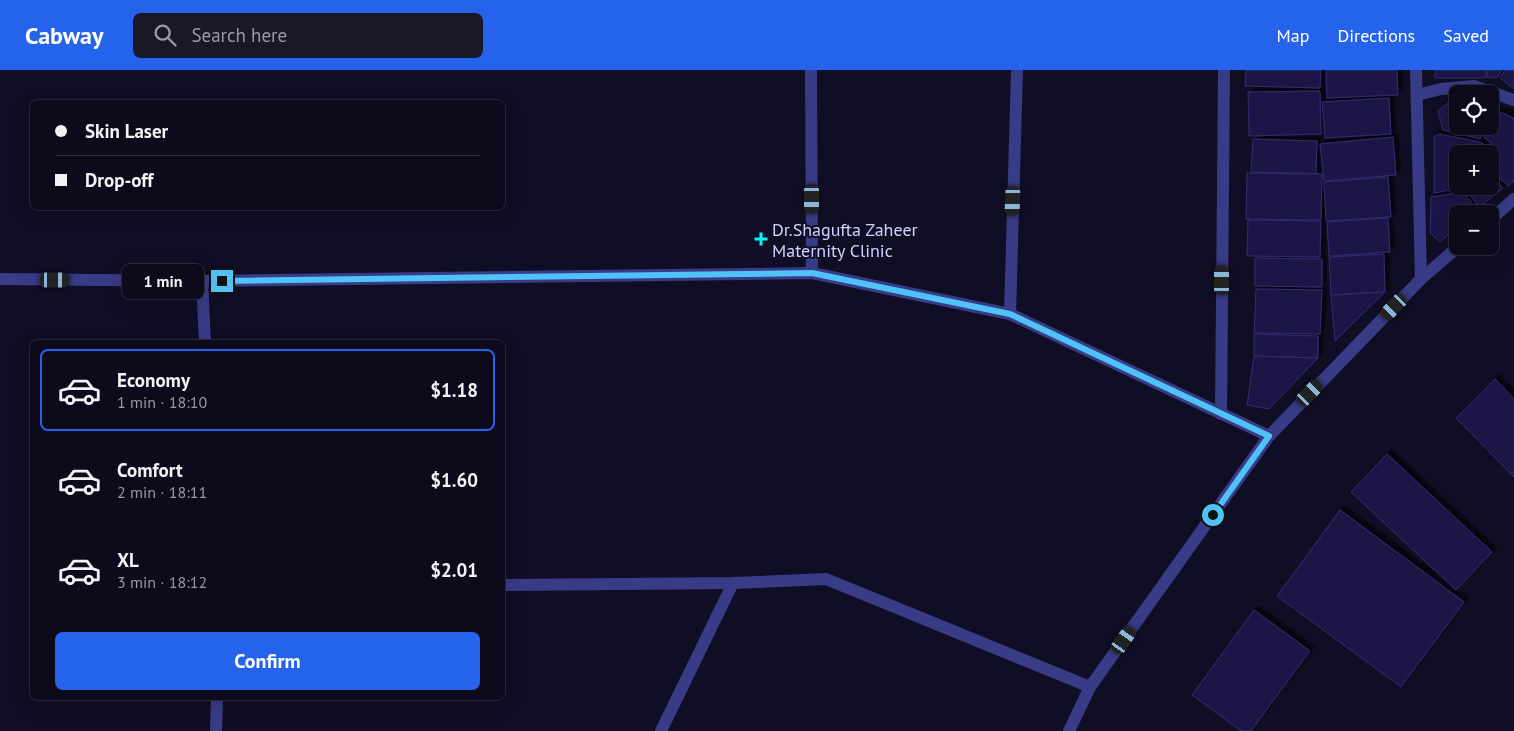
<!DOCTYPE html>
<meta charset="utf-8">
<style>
:root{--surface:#0c0a1b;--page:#1a1828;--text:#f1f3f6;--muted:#9a9aa3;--line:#2c2b3a;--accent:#2563eb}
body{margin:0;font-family:"PT Sans",sans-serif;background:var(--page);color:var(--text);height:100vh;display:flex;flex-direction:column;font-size:19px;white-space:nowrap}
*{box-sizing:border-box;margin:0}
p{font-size:16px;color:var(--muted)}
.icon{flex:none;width:28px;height:28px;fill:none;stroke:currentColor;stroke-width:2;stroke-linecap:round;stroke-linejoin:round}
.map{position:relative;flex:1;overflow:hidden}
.side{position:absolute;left:30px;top:270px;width:475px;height:360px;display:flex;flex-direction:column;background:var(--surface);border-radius:8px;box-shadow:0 5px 20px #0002,0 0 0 1px var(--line)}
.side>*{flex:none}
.hud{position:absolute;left:30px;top:30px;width:475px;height:110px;border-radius:8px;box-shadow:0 5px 20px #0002,0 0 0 1px var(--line);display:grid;align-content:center;height:110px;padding:0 25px;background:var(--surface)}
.buttons{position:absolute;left:1449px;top:15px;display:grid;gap:10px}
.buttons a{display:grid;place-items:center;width:50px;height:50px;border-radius:8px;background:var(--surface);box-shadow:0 5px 20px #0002,0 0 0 1px var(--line);font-size:25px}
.end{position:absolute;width:22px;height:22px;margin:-11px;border:6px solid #4fc3f7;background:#111;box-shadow:0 0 0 2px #111}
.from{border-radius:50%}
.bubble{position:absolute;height:35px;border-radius:8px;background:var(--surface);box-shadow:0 5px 20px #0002,0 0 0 1px var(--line);font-size:16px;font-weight:700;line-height:35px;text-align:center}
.car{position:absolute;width:15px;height:30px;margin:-15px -8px;border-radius:6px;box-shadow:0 0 4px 1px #0007;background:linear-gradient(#222 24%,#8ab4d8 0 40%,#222 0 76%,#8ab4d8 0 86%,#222 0)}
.hud b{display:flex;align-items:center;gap:18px;height:48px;font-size:19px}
.hud b+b{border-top:1px solid var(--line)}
.hud i{width:12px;height:12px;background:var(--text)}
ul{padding:9px 0 0;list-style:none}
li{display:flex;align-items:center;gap:15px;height:82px;margin:0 10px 8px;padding:0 15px;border:2px solid transparent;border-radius:8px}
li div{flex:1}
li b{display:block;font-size:19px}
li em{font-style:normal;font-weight:700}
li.selected{border-color:var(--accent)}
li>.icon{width:45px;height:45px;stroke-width:1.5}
.action{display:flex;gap:10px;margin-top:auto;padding:10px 25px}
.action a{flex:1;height:58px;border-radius:8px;background:var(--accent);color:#fff;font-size:20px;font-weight:700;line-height:58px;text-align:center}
header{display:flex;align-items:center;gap:30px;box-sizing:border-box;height:70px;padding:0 25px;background:var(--accent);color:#fff}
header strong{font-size:24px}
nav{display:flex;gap:28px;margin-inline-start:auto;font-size:18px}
.search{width:350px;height:45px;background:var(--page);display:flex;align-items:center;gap:12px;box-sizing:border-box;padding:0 18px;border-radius:8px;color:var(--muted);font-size:19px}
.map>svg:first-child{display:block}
.building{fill:#1f1946;stroke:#332b72;filter:url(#shadow)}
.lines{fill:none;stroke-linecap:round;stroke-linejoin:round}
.minor{stroke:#383b85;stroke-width:12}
.route{stroke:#4fc3f7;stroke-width:6}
.poi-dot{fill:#00f8fc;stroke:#100e24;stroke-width:2}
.labels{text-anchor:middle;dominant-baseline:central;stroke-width:4;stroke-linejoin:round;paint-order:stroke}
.poi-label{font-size:18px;fill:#d3d1ff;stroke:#100e24;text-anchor:start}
</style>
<header>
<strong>Cabway</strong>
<div class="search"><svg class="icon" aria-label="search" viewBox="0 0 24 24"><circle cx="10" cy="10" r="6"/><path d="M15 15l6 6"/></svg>Search here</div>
<nav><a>Map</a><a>Directions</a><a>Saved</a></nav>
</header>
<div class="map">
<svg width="1514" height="661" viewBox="0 0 1514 661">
<defs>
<filter id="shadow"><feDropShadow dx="4.5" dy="-4.5" stdDeviation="1" flood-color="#0009"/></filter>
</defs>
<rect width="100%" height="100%" fill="#100e24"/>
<g class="building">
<polygon points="1246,0 1321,0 1320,18 1245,16"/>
<polygon points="1326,0 1397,0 1398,25 1327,28"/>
<rect x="1435" y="0" width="51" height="8"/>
<polygon points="1487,0 1502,0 1497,8 1487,7"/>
<polygon points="1505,0 1514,0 1514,19 1500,8"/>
<polygon points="1320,21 1321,64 1249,66 1248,22"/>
<polygon points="1389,28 1391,64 1325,68 1322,32"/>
<polygon points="1454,28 1458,29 1458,56 1485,56 1480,69 1443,60 1438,41"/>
<polygon points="1495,40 1514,48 1514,111 1509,116 1490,101 1490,87 1496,78 1484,67 1488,56 1490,56 1490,52"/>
<polygon points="1439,64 1480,72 1491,79 1488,84 1458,84 1458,116 1461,116 1461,118 1434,123 1434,67"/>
<polygon points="1393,67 1396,105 1324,111 1320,74"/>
<polygon points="1253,69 1317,71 1316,104 1251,102"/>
<polygon points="1247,103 1322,104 1321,150 1246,149"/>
<polygon points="1490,105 1503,118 1479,137 1463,116 1490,116"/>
<polygon points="1388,107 1391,147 1326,151 1324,112"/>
<polygon points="1463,122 1476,138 1470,144 1458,144 1458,156 1440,172 1430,163 1431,127"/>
<polygon points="1388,148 1390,182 1329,186 1327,152"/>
<polygon points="1248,150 1321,151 1320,187 1247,186"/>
<polygon points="1384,184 1385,222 1331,225 1329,187"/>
<polygon points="1255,188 1322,189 1322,217 1255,216"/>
<polygon points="1256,219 1322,220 1320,264 1254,263"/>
<polygon points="1385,222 1335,271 1331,225"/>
<polygon points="1254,264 1318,266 1318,288 1254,286"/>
<polygon points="1254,286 1318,288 1269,339 1247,335"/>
<polygon points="1495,309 1514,329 1514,407 1456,348"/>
<polygon points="1387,384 1492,482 1456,520 1351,422"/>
<polygon points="1340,440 1464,532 1401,617 1277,526"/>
<polygon points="1254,540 1310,581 1251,661 1241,661 1192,625"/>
</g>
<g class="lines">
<g class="minor">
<polyline points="811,0 812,203"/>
<polyline points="1416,0 1421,209"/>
<polyline points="1417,25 1441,19 1474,16 1514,30"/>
<polyline points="1490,150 1514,129"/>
<polyline points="0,209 202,211 812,203 1010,244 1269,366"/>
<polyline points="202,211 205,272"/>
<polyline points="1010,244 1017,0"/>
<polyline points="1221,344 1224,0"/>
<polyline points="502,515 733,513 826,509 1090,617"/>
<polyline points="216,661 217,628"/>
<polyline points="661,661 733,513"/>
<polyline points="1069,661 1090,617 1269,366 1421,209 1459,176"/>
</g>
</g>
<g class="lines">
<polyline class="route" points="222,211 812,203 1010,244 1269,366 1213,445"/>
</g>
<path class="poi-dot" d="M758.5 161.5h5v5h5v5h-5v5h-5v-5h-5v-5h5z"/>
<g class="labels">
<g class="poi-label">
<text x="772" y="159">Dr.Shagufta Zaheer<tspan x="772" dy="21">Maternity Clinic</tspan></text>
</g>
</g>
</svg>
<div class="buttons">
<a><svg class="icon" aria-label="locate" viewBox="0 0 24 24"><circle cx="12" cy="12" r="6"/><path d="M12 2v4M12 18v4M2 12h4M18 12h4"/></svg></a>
<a>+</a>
<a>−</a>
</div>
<i class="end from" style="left:1213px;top:445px"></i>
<i class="end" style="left:222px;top:211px"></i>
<div class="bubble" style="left:122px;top:194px;width:82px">1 min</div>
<i class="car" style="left:812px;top:129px;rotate:180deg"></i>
<i class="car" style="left:1013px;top:131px;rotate:182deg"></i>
<i class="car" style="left:55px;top:210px;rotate:90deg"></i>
<i class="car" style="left:1222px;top:210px;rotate:0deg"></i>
<i class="car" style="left:1394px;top:237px;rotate:224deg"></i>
<i class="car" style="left:1310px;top:323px;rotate:44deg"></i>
<i class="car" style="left:1124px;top:570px;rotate:35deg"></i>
<div class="hud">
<b><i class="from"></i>Skin Laser</b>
<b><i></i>Drop-off</b>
</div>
<section class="side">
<ul>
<li class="selected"><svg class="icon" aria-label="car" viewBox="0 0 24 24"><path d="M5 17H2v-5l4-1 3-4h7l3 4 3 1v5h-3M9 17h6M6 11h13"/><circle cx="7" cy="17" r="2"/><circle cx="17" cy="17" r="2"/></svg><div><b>Economy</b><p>1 min · 18:10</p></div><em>$1.18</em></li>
<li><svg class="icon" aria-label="car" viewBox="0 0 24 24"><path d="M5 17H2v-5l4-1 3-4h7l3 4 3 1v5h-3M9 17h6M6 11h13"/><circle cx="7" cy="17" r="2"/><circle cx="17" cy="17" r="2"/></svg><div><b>Comfort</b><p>2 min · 18:11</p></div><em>$1.60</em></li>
<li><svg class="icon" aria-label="car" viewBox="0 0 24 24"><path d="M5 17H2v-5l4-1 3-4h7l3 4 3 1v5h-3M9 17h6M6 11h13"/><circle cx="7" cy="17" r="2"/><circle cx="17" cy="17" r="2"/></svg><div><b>XL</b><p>3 min · 18:12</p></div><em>$2.01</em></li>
</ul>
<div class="action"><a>Confirm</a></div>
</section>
</div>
